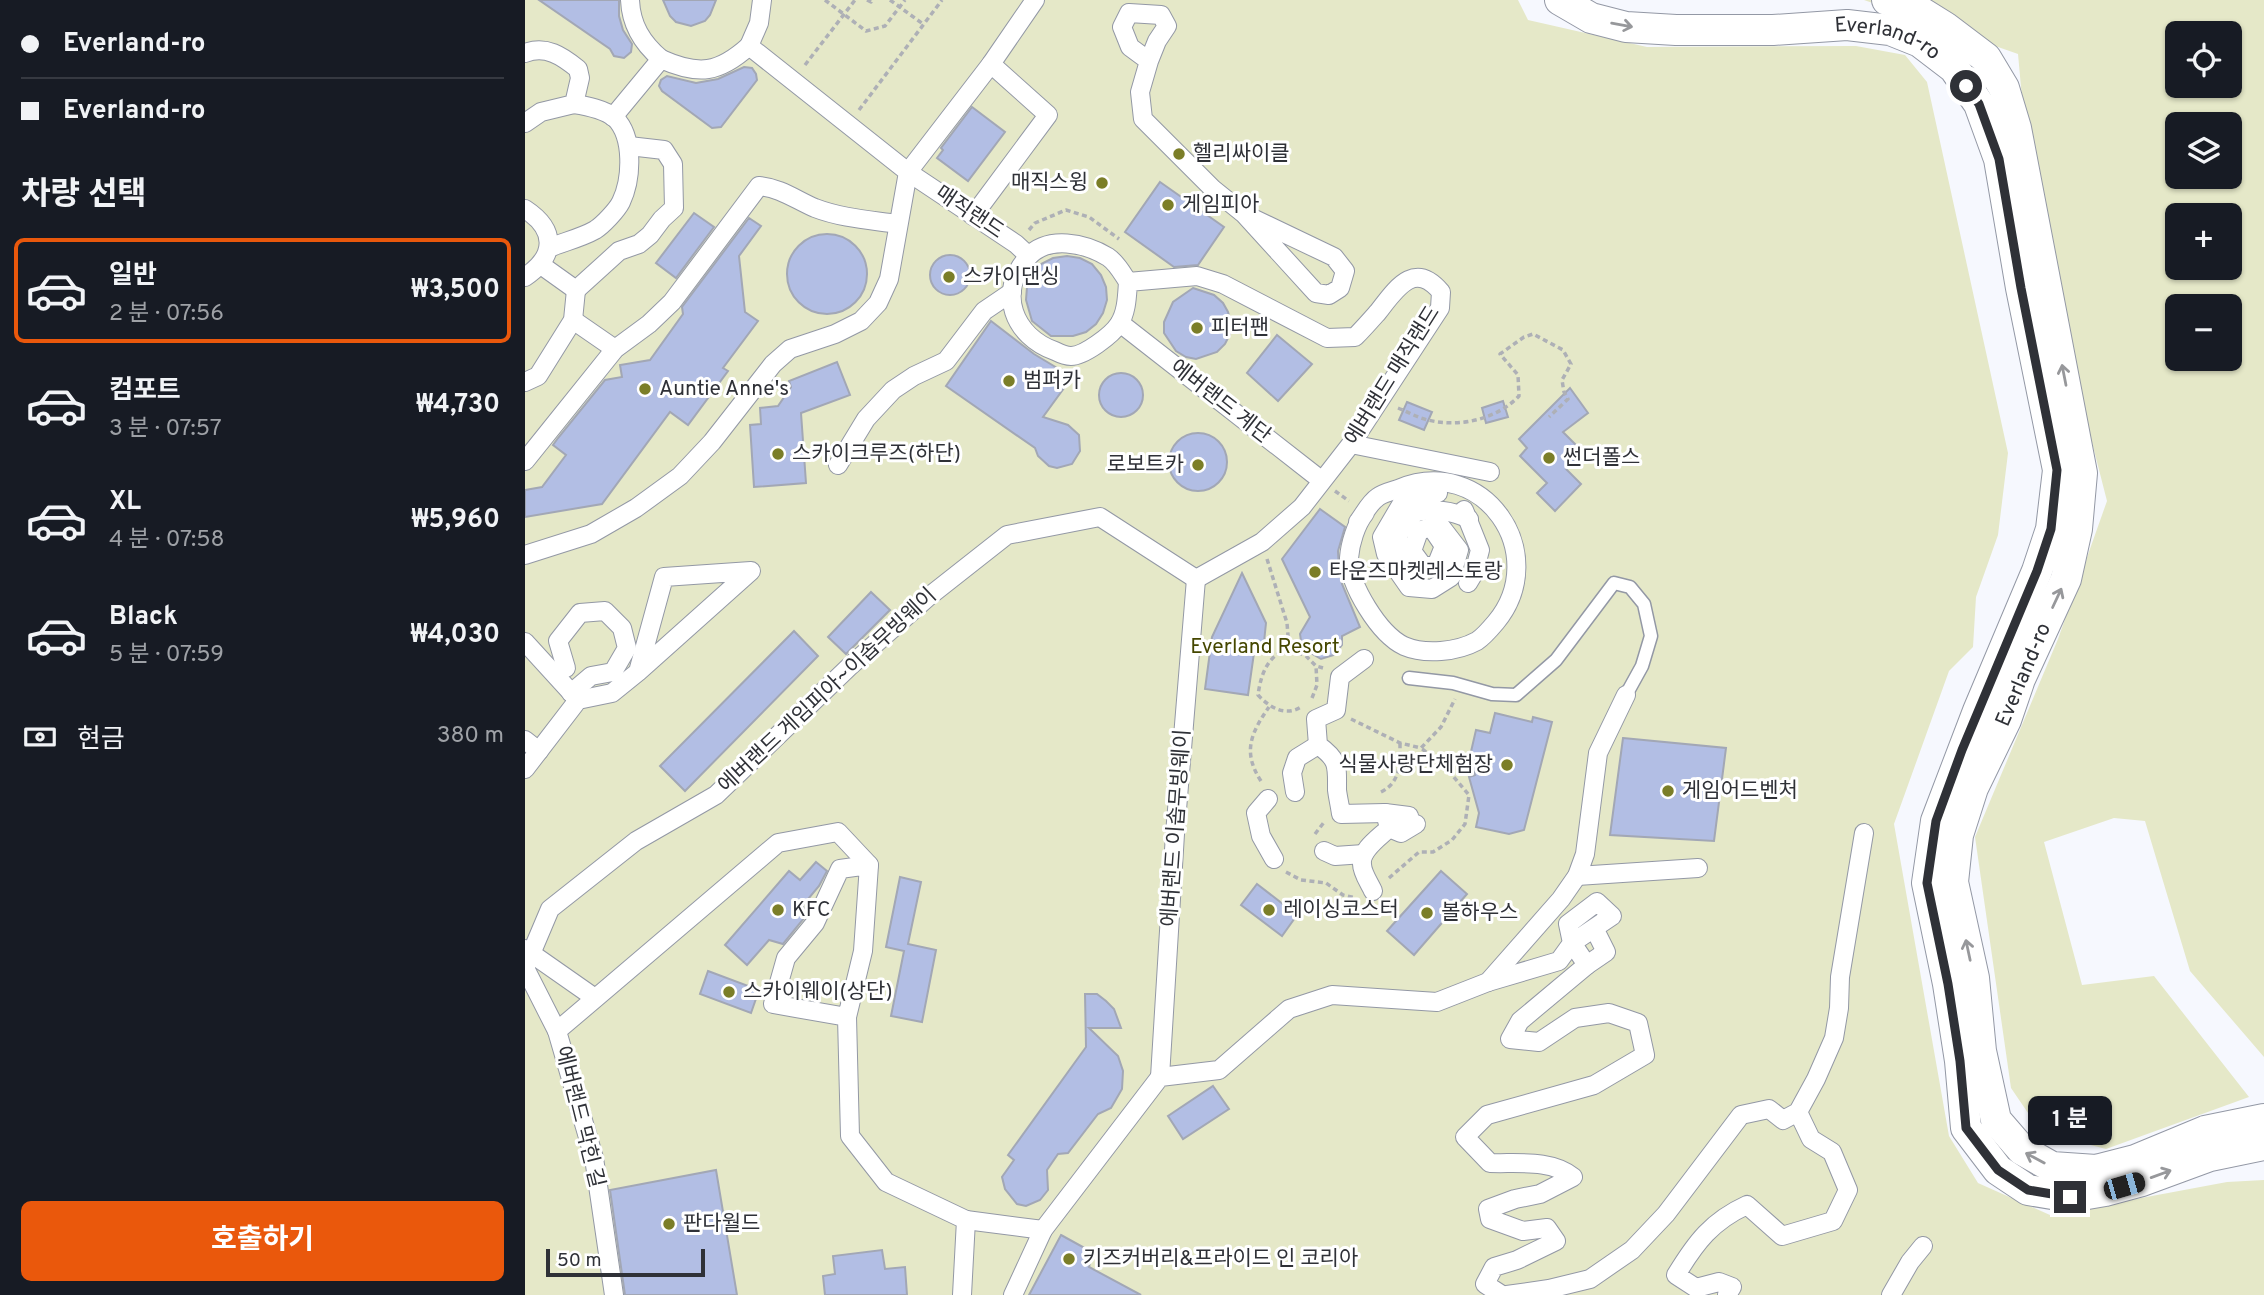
<!DOCTYPE html>
<html lang="ko">
<meta charset="utf-8">
<style>
:root{--surface:#171b24;--page:#242831;--text:#f1f3f6;--muted:#9ea1a6;--line:#363941;--accent:#ea580c}
body{margin:0;font-family:Overpass,"Noto Sans KR",sans-serif;background:var(--page);color:var(--text);height:100vh;display:flex;flex-direction:column;font-size:26px;white-space:nowrap}
*{box-sizing:border-box;margin:0}
p{font-size:23px;color:var(--muted)}
.icon{flex:none;width:38px;height:38px;fill:none;stroke:currentColor;stroke-width:2;stroke-linecap:round;stroke-linejoin:round}
.map{position:relative;flex:1;overflow:hidden}
.panel{display:flex;flex-direction:column;background:var(--surface);width:525px}
.panel>*{flex:none}
.hud{display:grid;align-content:center;height:154px;padding:0 21px;background:var(--surface)}
.tools{position:absolute;left:1640px;top:21px;display:grid;gap:14px}
.tools a{display:grid;place-items:center;width:77px;height:77px;border-radius:10px;background:var(--surface);box-shadow:0 2px 5px #0004;font-size:35px}
.scale{position:absolute;left:21px;bottom:18px;width:159px;box-sizing:border-box;padding-left:7px;border:4px solid #2f3137;border-top:0;font-size:19px;line-height:24px;white-space:nowrap;color:#2f3137;-webkit-text-stroke:5px #fff;paint-order:stroke}
.end{position:absolute;width:32px;height:32px;margin:-16px;border:9px solid #2f3137;background:#fff;box-shadow:0 0 0 4px #fff}
.from{border-radius:50%}
.bubble{position:absolute;height:49px;border-radius:10px;background:var(--surface);box-shadow:0 2px 5px #0004;font-size:23px;font-weight:700;line-height:49px;text-align:center}
.car{position:absolute;width:21px;height:42px;margin:-21px -10px;border-radius:9px;box-shadow:0 0 5px 2px #0007;background:linear-gradient(#222 24%,#8ab4d8 0 40%,#222 0 76%,#8ab4d8 0 86%,#222 0)}
.hud b{display:flex;align-items:center;gap:24px;height:66px;font-size:26px}
.hud b+b{border-top:2px solid var(--line)}
.hud i{width:18px;height:18px;background:var(--text)}
ul{padding:0;list-style:none}
li{display:flex;align-items:center;gap:21px;height:105px;margin:0 14px 10px;padding:0 7px;border:4px solid transparent;border-radius:10px}
li div{flex:1}
li b{display:block;font-size:26px}
li em{font-style:normal;font-weight:700}
li.on{border-color:var(--accent)}
li>.icon{width:63px;height:63px;stroke-width:1.5}
h2{padding:0 21px;font-size:32px;line-height:84px}
.pay{display:flex;align-items:center;gap:18px;height:77px;padding:0 21px;font-size:26px}
.pay p{margin-inline-start:auto}
.button{display:flex;gap:14px;margin-top:auto;padding:14px 21px}
.button a{flex:1;height:80px;border-radius:10px;background:var(--accent);color:#fff;font-size:28px;font-weight:700;line-height:80px;text-align:center}
main{display:flex;flex:1;min-height:0}
.map>svg:first-child{display:block}
.green{fill:#e5e8c8;fill-rule:evenodd}
.building{fill:#b2bee4;stroke:#a2a7b5;stroke-width:2}
.lines{fill:none;stroke-linecap:round;stroke-linejoin:round}
.service-casing{stroke:#9398a5;stroke-width:15}
.pedestrian-casing{stroke:#9398a5;stroke-width:20}
.tertiary-casing{stroke:#9398a5;stroke-width:32}
.path{stroke:#aeb0b6;stroke-width:3.5;stroke-dasharray:5 3.5;stroke-linecap:butt}
.service{stroke:#fff;stroke-width:12}
.pedestrian{stroke:#fff;stroke-width:18}
.tertiary{stroke:#fff;stroke-width:30}
.oneway{stroke:#97989b}
.route{stroke:#2f3137;stroke-width:9}
.poi-dot{fill:#7b7e28;stroke:#fff;stroke-width:2.5}
.labels{text-anchor:middle;dominant-baseline:central;stroke-width:6;stroke-linejoin:round;paint-order:stroke}
.street-label{font-size:21px;fill:#2f3137;stroke:#fff}
.poi-label{font-size:21px;fill:#2f3137;stroke:#fff;text-anchor:start}
.park-label{font-size:21px;fill:#454700;stroke:#fff}
</style>
<main>
<section class="panel">
<div class="hud">
<b><i class="from"></i>Everland-ro</b>
<b><i></i>Everland-ro</b>
</div>
<h2>차량 선택</h2>
<ul>
<li class="on"><svg class="icon" aria-label="car" viewBox="0 0 24 24"><path d="M5 17H2v-5l4-1 3-4h7l3 4 3 1v5h-3M9 17h6M6 11h13"/><circle cx="7" cy="17" r="2"/><circle cx="17" cy="17" r="2"/></svg><div><b>일반</b><p>2 분 · 07:56</p></div><em>₩3,500</em></li>
<li><svg class="icon" aria-label="car" viewBox="0 0 24 24"><path d="M5 17H2v-5l4-1 3-4h7l3 4 3 1v5h-3M9 17h6M6 11h13"/><circle cx="7" cy="17" r="2"/><circle cx="17" cy="17" r="2"/></svg><div><b>컴포트</b><p>3 분 · 07:57</p></div><em>₩4,730</em></li>
<li><svg class="icon" aria-label="car" viewBox="0 0 24 24"><path d="M5 17H2v-5l4-1 3-4h7l3 4 3 1v5h-3M9 17h6M6 11h13"/><circle cx="7" cy="17" r="2"/><circle cx="17" cy="17" r="2"/></svg><div><b>XL</b><p>4 분 · 07:58</p></div><em>₩5,960</em></li>
<li><svg class="icon" aria-label="car" viewBox="0 0 24 24"><path d="M5 17H2v-5l4-1 3-4h7l3 4 3 1v5h-3M9 17h6M6 11h13"/><circle cx="7" cy="17" r="2"/><circle cx="17" cy="17" r="2"/></svg><div><b>Black</b><p>5 분 · 07:59</p></div><em>₩4,030</em></li>
</ul>
<div class="pay"><svg class="icon" aria-label="cash" viewBox="0 0 24 24"><path d="M3 7h18v10H3z"/><circle cx="12" cy="12" r="2"/></svg>현금<p>380 m</p></div>
<div class="button"><a>호출하기</a></div>
</section>
<div class="map">
<svg width="1739" height="1295" viewBox="0 0 1739 1295">
<rect width="100%" height="100%" fill="#f6f8fe"/>
<g class="green">
<polygon points="0,0 993,0 1003,20 1122,47 1331,46 1380,55 1402,82 1483,453 1473,535 1451,597 1448,647 1424,671 1369,824 1424,1136 1453,1183 1525,1215 1702,1182 1739,1180 1739,1295 0,1295"/>
<path d="M1339 0H1739V1057L1665 971 1620 821 1589 818 1519 842 1557 985 1629 976 1724 1097 1581 1149 1516 1132 1486 1088 1450 837 1533 639 1582 501 1507 208 1493 54ZM1652 33H1704V86H1652ZM1652 124H1704V177H1652ZM1652 215H1704V268H1652ZM1652 306H1704V359H1652Z"/>
</g>
<g class="building">
<polygon points="14,0 94,0 94,16 98,30 107,44 106,52 99,58 89,56 85,49"/>
<polygon points="138,0 191,0 185,15 180,21 166,26 151,22 145,16"/>
<polygon points="219,67 227,68 231,74 232,80 196,127 187,128 137,91 134,86 136,80 142,76 171,83 193,79"/>
<polygon points="447,107 480,132 443,181 412,158 418,150 416,148"/>
<polygon points="635,182 699,227 673,265 649,267 600,232"/>
<polygon points="169,213 189,227 151,278 131,263"/>
<polygon points="224,218 236,226 214,256 220,312 233,321 198,368 203,371 163,425 145,412 77,504 0,517 0,490 17,487 41,455 28,445 33,438 80,380 97,377 95,365 125,360 158,314 157,307"/>
<circle cx="302" cy="274" r="40"/>
<circle cx="425" cy="275" r="20"/>
<polygon points="542,256 555,258 567,264 576,275 581,287 582,300 578,313 571,324 561,332 548,336 526,336 507,321 501,300 502,287 507,274 516,264 528,258"/>
<polygon points="668,288 689,295 698,303 703,312 706,323 705,334 700,344 692,352 671,359 661,357 651,351 639,333 639,322 648,302"/>
<polygon points="466,321 509,354 547,377 518,417 543,425 554,435 555,451 547,464 532,468 524,466 513,456 510,448 421,386"/>
<polygon points="752,335 787,364 753,401 722,373"/>
<polygon points="312,362 325,395 276,413 281,483 229,487 225,425 236,424 235,408 253,406 266,387 264,381"/>
<circle cx="596" cy="395" r="22"/>
<polygon points="1045,388 1063,413 1038,432 1058,452 1041,469 1056,484 1030,511 1012,493 1022,483 995,456 1002,448 994,439"/>
<polygon points="978,401 983,417 961,423 957,408"/>
<polygon points="882,402 907,412 899,430 874,420"/>
<circle cx="673" cy="462" r="29"/>
<polygon points="795,509 820,527 813,551 814,570 817,584 835,627 817,636 817,645 809,655 796,659 777,648 775,634 785,617 757,559"/>
<polygon points="717,573 741,623 739,642 729,653 723,695 680,689 687,637"/>
<polygon points="346,592 365,610 321,654 303,637"/>
<polygon points="269,631 293,656 160,791 135,766"/>
<polygon points="970,713 1007,722 1008,717 1027,722 999,830 984,834 951,827 954,813 944,777 950,775 945,756 951,730 965,733"/>
<polygon points="1098,738 1201,748 1189,841 1085,835"/>
<polygon points="291,862 302,871 294,886 278,905 280,917 258,944 244,940 222,965 200,945 264,871 275,880"/>
<polygon points="916,871 942,894 889,955 862,931"/>
<polygon points="375,877 396,882 383,944 411,950 397,1022 366,1016 379,951 361,947"/>
<polygon points="732,884 772,915 757,936 716,905"/>
<polygon points="183,971 234,990 226,1013 175,994"/>
<polygon points="560,994 572,994 581,1001 589,1009 596,1028 564,1028 593,1056 598,1071 597,1089 586,1108 573,1114 543,1153 533,1154 522,1170 523,1190 515,1200 501,1206 492,1204 480,1189 477,1177 489,1160 483,1155 561,1047"/>
<polygon points="688,1086 704,1109 658,1139 643,1116"/>
<polygon points="191,1170 212,1295 100,1295 85,1190"/>
<polygon points="536,1235 567,1252 564,1267 616,1295 504,1295"/>
<polygon points="357,1250 360,1269 380,1267 382,1295 300,1295 298,1276 310,1274 308,1256"/>
</g>
<g class="lines">
<g class="service-casing">
<polyline id="service" points="884,678 928,683 967,694 991,695 1031,660 1089,583 1105,587 1119,604 1126,636 1117,666 1101,695"/>
</g>
<g class="pedestrian-casing">
<g id="pedestrian">
<path d="M105 0C106 25 117 43 136 59"/>
<path d="M0 53C21 45 37 56 53 69L55 78 49 104 16 112 0 123"/>
<polyline points="624,61 632,41 642,26 636,15 604,13 597,27 605,47 624,61 615,92 618,119 688,189 719,214 791,293 804,295 815,288 820,271 809,257 719,214"/>
<path d="M88 117 136 59C174 76 194 73 224 46"/>
<path d="M0 209C32 230 31 256 0 277"/>
<polyline points="448,216 523,115 466,64"/>
<path d="M24 248C38 242 56 238 70 230 78 225 92 210 96 202 107 179 109 137 90 118 79 109 62 106 49 104"/>
<polyline points="504,256 491,244 383,172 466,64 510,0"/>
<polyline points="16,265 51,290 94,251 114,244 125,235 137,219 149,208 148,164 139,150 104,146"/>
<path d="M603 282C597 273 592 263 583 257 560 243 523 235 503 257 471 292 489 337 530 351 534 353 541 356 546 356 559 356 587 335 594 324 602 312 602 295 603 282L672 276 698 284 802 338 830 337C838 329 845 321 853 312 871 289 889 260 916 292L915 308 826 444 777 507 737 542 671 579"/>
<polyline points="48,320 90,349"/>
<polyline points="595,323 796,480"/>
<polyline points="0,382 13,376 48,320 51,290"/>
<polyline points="826,444 965,472"/>
<path d="M0 461 90 349 124 324 147 302 234 186C256 188 271 200 290 208 316 218 345 220 372 224"/>
<polyline points="313,465 341,419 368,390 389,376 421,361 459,311 487,292"/>
<polyline points="939,510 955,550 949,573 943,583"/>
<path d="M833 522C839 514 845 502 853 497 858 493 867 491 873 489 959 453 1027 554 971 622 966 628 958 637 952 641 932 652 900 655 879 646 854 634 824 585 824 558 825 544 831 524 840 513"/>
<polyline points="906,527 919,546 911,566 898,566 887,551 894,531 914,524 934,550 926,577 907,589 884,587 861,554 857,537 877,503 913,493"/>
<polyline points="0,555 66,534 111,508 155,476 187,442 248,364 265,349 310,334 336,321 353,303 364,279 383,172 224,46 234,23 237,0"/>
<path d="M888 565 877 550 872 536 891 512C910 509 926 510 944 519"/>
<polyline points="0,642 53,700"/>
<path d="M839 659 815 677 811 710 791 719 793 745C814 760 812 766 812 790 813 798 815 806 816 814L860 813"/>
<polyline points="41,668 33,641 55,613 80,611 97,628 102,648 88,672 66,676 46,693"/>
<polyline points="0,740 14,751"/>
<polyline points="0,769 53,700 87,693 113,672 226,571 139,577 113,672"/>
<polyline points="770,792 767,773 772,758 793,745"/>
<polyline points="743,799 731,813 736,836 749,859"/>
<polyline points="884,816 860,813 864,828 876,833 891,824"/>
<polyline points="799,851 810,856 839,854"/>
<polyline points="1052,876 1173,868"/>
<path d="M848 891C845 884 837 873 837 864 835 850 855 837 864 828"/>
<polyline points="0,949 70,998"/>
<polyline points="963,982 1034,961 1047,943 1043,924 1072,902 1087,916 1047,943 1062,965 1081,952 1069,928"/>
<polyline points="322,1017 248,1004 261,958 290,923 315,869 344,865 338,951 322,1017 325,1136 361,1182 441,1220 437,1295"/>
<polyline points="32,1031 0,968 25,909 111,841 191,795 324,667 402,598 482,535 575,517 671,579"/>
<polyline points="635,1077 650,834 671,579"/>
<polyline points="441,1220 518,1230"/>
<polyline points="89,1295 69,1158 32,1031 253,843 313,832 344,865"/>
<polyline points="488,1295 518,1230 635,1077 694,1070 764,1009 807,995 912,1002 963,982 1036,899 1052,876 1060,854 1073,753 1101,695"/>
<path d="M977 1295 960 1284 969 1267 992 1260 1031 1241 1022 1228 998 1231 965 1219 963 1209 990 1199 1015 1194 1048 1177C1026 1159 992 1164 965 1163L940 1137 962 1115 1069 1085 1120 1055 1113 1023 1084 1013 1050 1018 1014 1042 985 1039 995 1021 1062 965"/>
<polyline points="982,1295 1024,1289 1065,1279 1107,1250 1141,1214 1216,1115 1244,1109 1258,1120 1273,1112 1291,1079 1309,1038 1314,1008 1315,977 1339,833"/>
<path d="M1202 1295 1207 1287 1194 1282 1171 1288 1151 1275C1171 1242 1187 1221 1222 1205L1257 1236 1308 1221 1323 1190 1307 1152 1286 1139 1273 1112"/>
<polyline points="1366,1295 1385,1262 1398,1246"/>
</g>
</g>
<g class="tertiary-casing">
<g id="tertiary">
<path id="s1" d="M1035 0 1066 18 1101 27 1151 30H1248L1322 25 1365 30 1395 42 1429 68 1454 104 1474 159 1496 288 1533 470 1526 529 1512 571 1453 711 1411 821 1402 883 1423 984 1435 1061 1441 1128 1473 1170 1503 1190 1545 1197 1580 1191 1617 1181 1685 1156 1739 1145"/>
<polyline points="1362,0 1391,9 1420,27 1461,58 1479,88 1491,128 1557,473 1552,529 1541,579 1495,679 1481,720 1448,788 1433,835 1428,882 1449,978 1456,1051 1471,1120 1497,1150 1527,1167 1571,1170 1610,1160 1680,1131 1739,1119"/>
</g>
</g>
<g class="path">
<polyline points="300,0 341,31 360,26 380,0"/>
<polyline points="342,0 346,2 347,0"/>
<polyline points="365,0 398,24"/>
<polyline points="280,65 330,0"/>
<polyline points="334,110 417,0"/>
<polyline points="504,230 510,223 541,210 564,217 594,239"/>
<path d="M873 408C883 412 893 418 903 420 935 428 972 419 994 396L993 375 975 354 999 337 1008 334 1038 350 1046 364 1037 380 1039 392 1043 399 1024 417"/>
<polyline points="810,491 824,501"/>
<polyline points="742,559 762,623 764,648 781,656 791,666 798,668"/>
<path d="M764 648C742 656 736 674 733 695 744 707 760 717 776 707"/>
<polyline points="787,698 792,685 791,666"/>
<polyline points="826,719 875,743 896,748 916,727 930,699"/>
<path d="M736 781C717 752 726 733 744 707"/>
<path d="M856 792C876 782 875 763 875 743"/>
<polyline points="790,834 800,821"/>
<polyline points="761,872 776,880 801,883 818,895 831,898"/>
<polyline points="864,878 894,852 908,852 927,840 940,824 944,795 922,769 896,748"/>
</g>
<use href="#service" class="service"/>
<use href="#pedestrian" class="pedestrian"/>
<use href="#tertiary" class="tertiary"/>
</g>
<defs><path id="oneway-shaft" d="M-6 0H5M1.5-3L5.5 0L1.5 3" fill="none" stroke-width="1.6" stroke-linecap="round" stroke-linejoin="round" transform="scale(1.75)"/></defs>
<g class="oneway">
<use href="#oneway-shaft" transform="translate(1097 25) rotate(10)"/>
<use href="#oneway-shaft" transform="translate(1539 375) rotate(-101)"/>
<use href="#oneway-shaft" transform="translate(1532 598) rotate(-65)"/>
<use href="#oneway-shaft" transform="translate(1443 950) rotate(-102)"/>
<use href="#oneway-shaft" transform="translate(1510 1158) rotate(-152)"/>
<use href="#oneway-shaft" transform="translate(1636 1174) rotate(-20)"/>
</g>
<g class="lines">
<polyline class="route" points="1441,86 1454,104 1474,159 1496,288 1532,470 1526,529 1512,571 1437,750 1411,821 1402,883 1423,984 1435,1061 1441,1128 1473,1170 1503,1190 1545,1197"/>
</g>
<g class="poi-dot">
<circle cx="654" cy="154" r="7"/>
<circle cx="577" cy="183" r="7"/>
<circle cx="643" cy="205" r="7"/>
<circle cx="424" cy="277" r="7"/>
<circle cx="672" cy="328" r="7"/>
<circle cx="484" cy="381" r="7"/>
<circle cx="120" cy="389" r="7"/>
<circle cx="253" cy="454" r="7"/>
<circle cx="1024" cy="458" r="7"/>
<circle cx="673" cy="465" r="7"/>
<circle cx="790" cy="572" r="7"/>
<circle cx="982" cy="765" r="7"/>
<circle cx="1143" cy="791" r="7"/>
<circle cx="253" cy="910" r="7"/>
<circle cx="744" cy="910" r="7"/>
<circle cx="902" cy="913" r="7"/>
<circle cx="204" cy="992" r="7"/>
<circle cx="144" cy="1224" r="7"/>
<circle cx="544" cy="1259" r="7"/>
</g>
<g class="labels">
<g class="street-label">
<text stroke="none"><textPath href="#s1" startOffset="336">Everland-ro</textPath></text>
<text transform="translate(444 213) rotate(34)">매직랜드</text>
<text transform="translate(868 376) rotate(-58)">에버랜드 매직랜드</text>
<text transform="translate(695 402) rotate(38)">에버랜드 계단</text>
<text transform="translate(1499 675) rotate(-67)">Everland-ro</text>
<text transform="translate(303 691) rotate(-43)">에버랜드 게임피아~이솝무빙웨이</text>
<text transform="translate(652 828) rotate(-86)">에버랜드 이솝무빙웨이</text>
<text transform="translate(54 1117) rotate(76)">에버랜드 막힌 길</text>
</g>
<g class="poi-label">
<text x="668" y="154">헬리싸이클</text>
<text x="563" y="183" text-anchor="end">매직스윙</text>
<text x="657" y="205">게임피아</text>
<text x="438" y="277">스카이댄싱</text>
<text x="686" y="328">피터팬</text>
<text x="498" y="381">범퍼카</text>
<text x="134" y="389">Auntie Anne's</text>
<text x="267" y="454">스카이크루즈(하단)</text>
<text x="1038" y="458">썬더폴스</text>
<text x="659" y="465" text-anchor="end">로보트카</text>
<text x="804" y="572">타운즈마켓레스토랑</text>
<text x="968" y="765" text-anchor="end">식물사랑단체험장</text>
<text x="1157" y="791">게임어드벤처</text>
<text x="267" y="910">KFC</text>
<text x="758" y="910">레이싱코스터</text>
<text x="916" y="913">볼하우스</text>
<text x="218" y="992">스카이웨이(상단)</text>
<text x="158" y="1224">판다월드</text>
<text x="558" y="1259">키즈커버리&amp;프라이드 인 코리아</text>
</g>
<g class="park-label">
<text x="740" y="647">Everland Resort</text>
</g>
</g>
</svg>
<div class="tools">
<a><svg class="icon" aria-label="locate" viewBox="0 0 24 24"><circle cx="12" cy="12" r="6"/><path d="M12 2v4M12 18v4M2 12h4M18 12h4"/></svg></a>
<a><svg class="icon" aria-label="layers" viewBox="0 0 24 24"><path d="M12 4l9 5-9 5-9-5zM3 14l9 5 9-5"/></svg></a>
<a>+</a>
<a>−</a>
</div>
<div class="scale">50 m</div>
<i class="end from" style="left:1441px;top:86px"></i>
<i class="end" style="left:1545px;top:1197px"></i>
<div class="bubble" style="left:1503px;top:1096px;width:84px">1 분</div>
<i class="car" style="left:1599px;top:1186px;rotate:74deg"></i>
</div>
</main>
